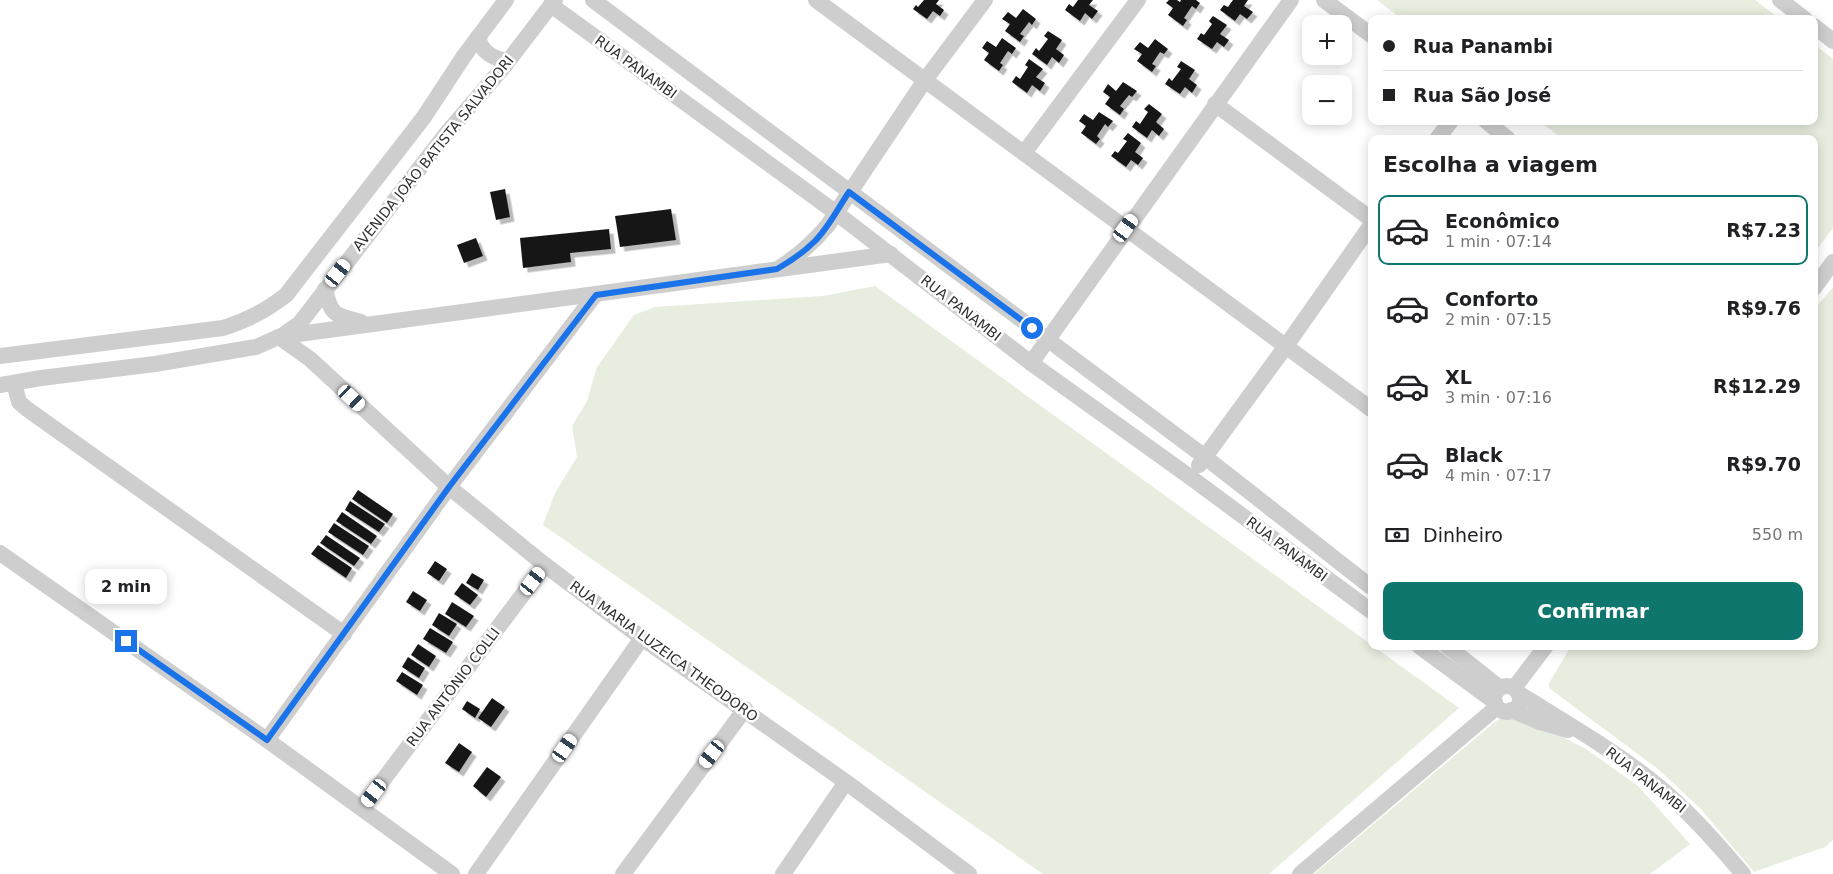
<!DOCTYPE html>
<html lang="pt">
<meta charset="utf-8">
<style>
:root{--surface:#fff;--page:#f2f2f2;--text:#202124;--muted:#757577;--line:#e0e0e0;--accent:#0f766e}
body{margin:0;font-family:"DejaVu Sans",sans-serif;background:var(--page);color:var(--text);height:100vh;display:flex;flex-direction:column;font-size:19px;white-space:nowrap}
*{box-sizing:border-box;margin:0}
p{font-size:16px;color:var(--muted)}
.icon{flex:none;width:28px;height:28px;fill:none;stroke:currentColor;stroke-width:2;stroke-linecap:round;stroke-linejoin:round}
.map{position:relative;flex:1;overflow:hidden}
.drawer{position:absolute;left:1368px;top:135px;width:450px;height:515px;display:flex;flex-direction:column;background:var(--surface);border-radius:10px;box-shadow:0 2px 12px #0003}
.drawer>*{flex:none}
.guide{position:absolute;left:1368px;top:15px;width:450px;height:110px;border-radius:10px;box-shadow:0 2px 12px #0003;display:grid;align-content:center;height:110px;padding:0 15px;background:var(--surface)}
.tools{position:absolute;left:1302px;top:15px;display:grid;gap:10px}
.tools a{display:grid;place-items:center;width:50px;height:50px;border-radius:10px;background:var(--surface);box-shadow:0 2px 12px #0003;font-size:25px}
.end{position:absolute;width:22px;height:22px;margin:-11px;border:6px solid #1a73e8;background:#fff;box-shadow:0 0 0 2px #fff}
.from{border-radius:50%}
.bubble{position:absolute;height:35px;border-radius:10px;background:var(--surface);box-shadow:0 2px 12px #0003;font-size:16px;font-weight:700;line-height:35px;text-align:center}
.car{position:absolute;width:15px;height:30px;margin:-15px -8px;border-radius:6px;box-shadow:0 0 4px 1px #0007;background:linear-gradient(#fff 24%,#345 0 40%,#fff 0 76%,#345 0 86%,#fff 0)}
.guide b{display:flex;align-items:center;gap:18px;height:48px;font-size:19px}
.guide b+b{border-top:1px solid var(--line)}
.guide i{width:12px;height:12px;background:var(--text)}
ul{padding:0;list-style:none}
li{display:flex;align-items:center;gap:15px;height:70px;margin:0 10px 8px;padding:0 5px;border:2px solid transparent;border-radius:10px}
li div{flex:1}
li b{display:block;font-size:19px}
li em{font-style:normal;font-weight:700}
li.selected{border-color:var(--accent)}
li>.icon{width:45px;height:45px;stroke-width:1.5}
h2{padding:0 15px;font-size:22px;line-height:60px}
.pay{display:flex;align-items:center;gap:12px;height:55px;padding:0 15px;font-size:19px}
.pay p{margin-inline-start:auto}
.cta{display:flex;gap:10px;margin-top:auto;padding:10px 15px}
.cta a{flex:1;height:58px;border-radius:10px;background:var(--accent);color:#fff;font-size:20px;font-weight:700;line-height:58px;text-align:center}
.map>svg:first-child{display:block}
.green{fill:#e7eddf}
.building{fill:#181818;filter:url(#shadow)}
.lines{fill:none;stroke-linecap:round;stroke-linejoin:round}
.street{stroke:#cecece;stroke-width:16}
.route{stroke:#1a73e8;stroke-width:6}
.labels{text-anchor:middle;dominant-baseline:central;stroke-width:5;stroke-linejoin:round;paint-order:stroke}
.street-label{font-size:14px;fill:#313131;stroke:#fff}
</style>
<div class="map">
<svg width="1833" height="874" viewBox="0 0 1833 874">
<defs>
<filter id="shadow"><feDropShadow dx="4.5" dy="4.5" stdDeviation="0" flood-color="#0004"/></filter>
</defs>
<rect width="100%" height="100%" fill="#fff"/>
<g class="green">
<polygon points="1377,0 1755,0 1780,19 1402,19"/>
<polygon points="1814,44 1833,59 1833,228 1814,253 1814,139 1563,139 1539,121 1814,121"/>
<polygon points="875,286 1459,708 1269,874 1043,874 543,525 555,493 577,457 572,426 587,401 597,367 634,315 655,307 823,296"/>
<polygon points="1833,287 1833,840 1825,847 1754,872 1700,808 1658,769 1549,688 1549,683 1571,646 1814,646 1814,310"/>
<polygon points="1506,716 1555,733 1586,749 1638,786 1690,844 1650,874 1314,874 1496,721"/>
</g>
<g class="building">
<polygon points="924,0 939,0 936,4 944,10 940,16 933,11 927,19 913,9 916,5 918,7"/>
<polygon points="1078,0 1093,0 1089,5 1098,11 1092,19 1085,13 1080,21 1065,10 1069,4 1073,7"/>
<polygon points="1169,0 1177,0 1180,2 1181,0 1196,0 1200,3 1196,9 1192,6 1184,18 1187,20 1183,26 1168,15 1173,8 1166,3"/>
<polygon points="1233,0 1248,0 1244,6 1253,12 1247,19 1240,14 1235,21 1220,10 1224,5 1228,7"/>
<polygon points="1023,9 1036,19 1032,25 1029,22 1020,34 1024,36 1020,42 1005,31 1010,24 1002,19 1008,12 1016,18"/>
<polygon points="1213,16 1227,25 1220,34 1229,40 1224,47 1217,42 1212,49 1197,39 1201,33 1204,35 1212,24 1209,21"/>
<polygon points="1048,31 1062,40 1056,49 1064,55 1059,63 1052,57 1047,65 1032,54 1036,48 1039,51 1048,39 1044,36"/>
<polygon points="1002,38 1016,48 1012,54 1008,51 1000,63 1003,65 999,71 984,60 989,53 982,48 987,41 996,47"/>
<polygon points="1155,39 1168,49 1164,54 1160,52 1152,64 1156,66 1152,72 1137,61 1142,54 1134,49 1140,42 1148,48"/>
<polygon points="1029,59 1043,69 1036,77 1045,83 1040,91 1032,85 1027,93 1012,82 1016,76 1020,79 1028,67 1025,65"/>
<polygon points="1181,61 1195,70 1189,79 1197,85 1192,93 1185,87 1180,94 1165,84 1169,78 1172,81 1181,69 1177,67"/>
<polygon points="1123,82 1137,91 1132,97 1129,95 1120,106 1124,109 1120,115 1105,104 1110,97 1103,92 1108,84 1116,91"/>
<polygon points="1149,104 1162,114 1156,122 1164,129 1159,136 1152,130 1147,138 1132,127 1136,121 1140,124 1148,112 1144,109"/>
<polygon points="1099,112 1113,121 1108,127 1105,124 1097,136 1100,139 1096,144 1081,133 1086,126 1079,121 1084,114 1093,120"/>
<polygon points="1128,133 1141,143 1135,152 1143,158 1138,165 1131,160 1126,167 1111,156 1115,151 1118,153 1127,141 1123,139"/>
<polygon points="505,189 510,217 496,220 490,192"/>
<polygon points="671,209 676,240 620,247 615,216"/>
<polygon points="609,229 611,249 570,253 571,262 523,268 520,238"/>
<polygon points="476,238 483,256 464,263 457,245"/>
<polygon points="358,490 393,514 387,523 352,499"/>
<polygon points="350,501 385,524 379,532 345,510"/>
<polygon points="342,512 377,536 371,544 336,521"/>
<polygon points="334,523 369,546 363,555 328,532"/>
<polygon points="326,535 360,558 354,566 320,543"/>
<polygon points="318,545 352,568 346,578 311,554"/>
<polygon points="435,561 447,569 439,581 427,573"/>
<polygon points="472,573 484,580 478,590 466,583"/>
<polygon points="462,583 478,595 470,605 454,594"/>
<polygon points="413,591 427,600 420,611 406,602"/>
<polygon points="452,602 474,616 466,627 445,614"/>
<polygon points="439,613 457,624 449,636 432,625"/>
<polygon points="430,628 453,642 446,653 423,639"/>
<polygon points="418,644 436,656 429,667 411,655"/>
<polygon points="408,657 425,668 419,678 402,667"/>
<polygon points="402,672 423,685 417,695 396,681"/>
<polygon points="492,698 505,707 491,727 478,718"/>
<polygon points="467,701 480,709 475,718 462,709"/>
<polygon points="459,743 472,752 459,772 445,763"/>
<polygon points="487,767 501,777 486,797 473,786"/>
</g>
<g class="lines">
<g class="street">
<polyline points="593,0 1205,457 1371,587"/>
<polyline points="816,0 1371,409"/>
<polyline points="1324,0 1371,35"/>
<polyline points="1780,0 1805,19"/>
<polyline points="551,5 835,212 1031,363 1190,477 1371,611"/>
<polyline points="1814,26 1833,41"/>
<path d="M478 37C481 52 494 59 508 61"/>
<polyline points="1215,104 1371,219"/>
<polyline points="1486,121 1508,139"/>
<polyline points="1437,139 1451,121"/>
<polyline points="1024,153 1138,0"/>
<path d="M781 267C799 255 814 242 828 225L925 80 985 0"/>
<polyline points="1814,288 1833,262"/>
<path d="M325 289C331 316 335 315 361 322"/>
<polyline points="284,336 891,254"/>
<polyline points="279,337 310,359 449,487 545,565 642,638 846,782 969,874"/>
<path d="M0 356 223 328C249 319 264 312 286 295L424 117 464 56 506 0"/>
<polyline points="1031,363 1291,0"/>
<polyline points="14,383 19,402 27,409 344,634"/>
<polyline points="0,385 41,378 155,364 256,347 283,335 300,323 446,134 506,64 555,0"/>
<polyline points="1199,465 1286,346 1371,225"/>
<polyline points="0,553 267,740 452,874"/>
<polyline points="1419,646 1495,702"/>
<polyline points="1447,646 1500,688"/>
<circle cx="1507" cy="699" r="13"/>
<polyline points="1514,688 1546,646"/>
<path d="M1518 693C1563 721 1610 748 1652 781 1686 808 1715 841 1743 874"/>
<polyline points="1511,710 1540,722 1568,730"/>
<polyline points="267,740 449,487 595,295"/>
<polyline points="362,808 545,565"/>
<polyline points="476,874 642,638"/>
<polyline points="623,874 745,709"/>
<polyline points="783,874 846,782"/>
<polyline points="1300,874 1497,707"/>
</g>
</g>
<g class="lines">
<path class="route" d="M126 641 267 740 449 487 596 295 777 269C791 261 804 252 815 241 829 227 838 208 849 192L1032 328"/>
</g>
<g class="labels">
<g class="street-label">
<text transform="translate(636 67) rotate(36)">RUA PANAMBI</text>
<text transform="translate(433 153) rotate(-51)">AVENIDA JOÃO BATISTA SALVADORI</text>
<text transform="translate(961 308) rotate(38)">RUA PANAMBI</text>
<text transform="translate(1287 549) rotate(37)">RUA PANAMBI</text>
<text transform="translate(664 651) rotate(36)">RUA MARIA LUZEICA THEODORO</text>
<text transform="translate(453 687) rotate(-53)">RUA ANTÔNIO COLLI</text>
<text transform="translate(1646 780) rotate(38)">RUA PANAMBI</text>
</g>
</g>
</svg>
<div class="tools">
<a>+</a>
<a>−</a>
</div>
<i class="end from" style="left:1032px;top:328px"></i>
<i class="end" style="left:126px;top:641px"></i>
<div class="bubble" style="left:85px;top:569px;width:82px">2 min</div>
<i class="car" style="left:1126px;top:228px;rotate:36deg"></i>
<i class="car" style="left:338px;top:273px;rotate:38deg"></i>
<i class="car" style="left:352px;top:398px;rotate:133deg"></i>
<i class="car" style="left:533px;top:581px;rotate:37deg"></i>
<i class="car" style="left:565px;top:748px;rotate:35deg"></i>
<i class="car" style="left:712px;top:754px;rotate:217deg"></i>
<i class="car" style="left:374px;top:793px;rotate:217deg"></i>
<div class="guide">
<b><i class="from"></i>Rua Panambi</b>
<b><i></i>Rua São José</b>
</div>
<section class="drawer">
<h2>Escolha a viagem</h2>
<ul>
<li class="selected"><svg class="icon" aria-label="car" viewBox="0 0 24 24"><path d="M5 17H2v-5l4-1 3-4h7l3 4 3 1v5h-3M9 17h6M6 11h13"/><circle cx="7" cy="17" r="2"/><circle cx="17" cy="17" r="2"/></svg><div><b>Econômico</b><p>1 min · 07:14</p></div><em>R$7.23</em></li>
<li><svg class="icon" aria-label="car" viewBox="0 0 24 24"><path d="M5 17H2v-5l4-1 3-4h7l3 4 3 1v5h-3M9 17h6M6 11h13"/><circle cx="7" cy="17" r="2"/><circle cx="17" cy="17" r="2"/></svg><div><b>Conforto</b><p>2 min · 07:15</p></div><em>R$9.76</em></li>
<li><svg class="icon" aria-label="car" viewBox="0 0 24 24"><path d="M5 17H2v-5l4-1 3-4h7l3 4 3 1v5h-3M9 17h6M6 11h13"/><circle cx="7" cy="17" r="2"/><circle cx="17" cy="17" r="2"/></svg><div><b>XL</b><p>3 min · 07:16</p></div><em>R$12.29</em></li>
<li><svg class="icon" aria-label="car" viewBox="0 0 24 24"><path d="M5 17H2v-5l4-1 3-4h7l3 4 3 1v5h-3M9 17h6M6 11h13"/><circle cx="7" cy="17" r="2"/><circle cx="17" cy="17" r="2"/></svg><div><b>Black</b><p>4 min · 07:17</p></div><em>R$9.70</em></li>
</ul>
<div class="pay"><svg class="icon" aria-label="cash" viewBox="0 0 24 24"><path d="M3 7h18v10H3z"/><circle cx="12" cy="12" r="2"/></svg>Dinheiro<p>550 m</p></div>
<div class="cta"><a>Confirmar</a></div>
</section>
</div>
